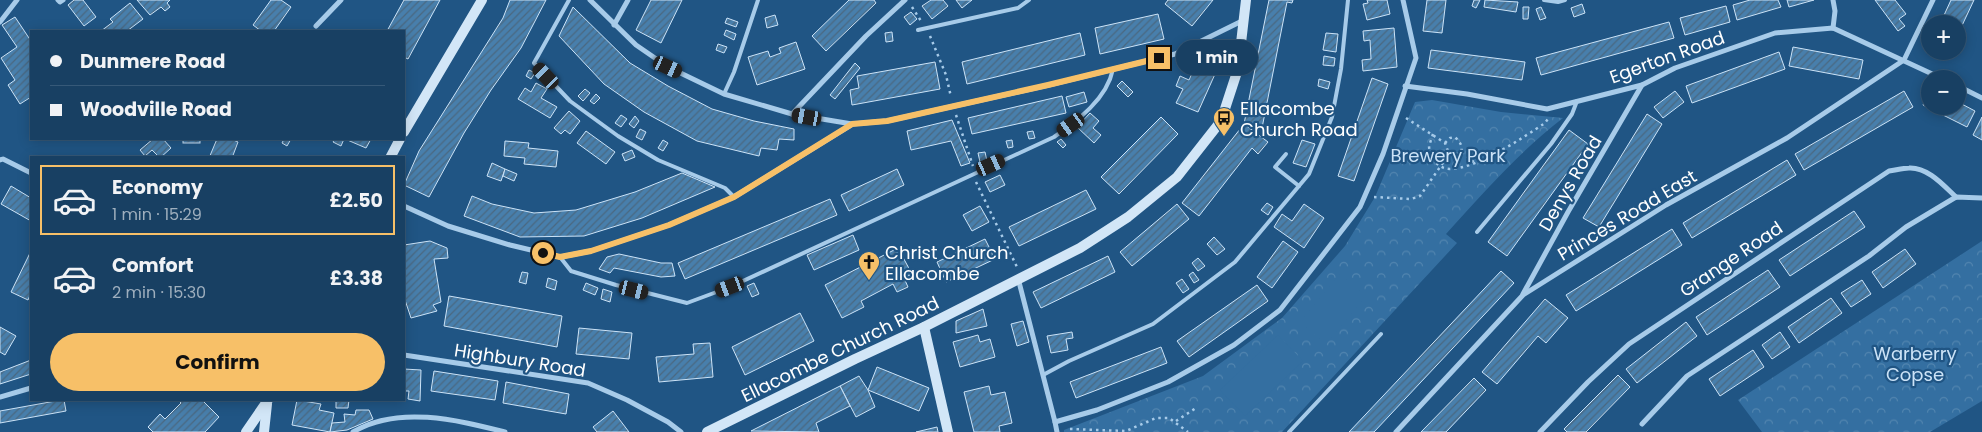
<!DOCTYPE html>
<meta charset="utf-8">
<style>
:root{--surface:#184063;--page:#254b6c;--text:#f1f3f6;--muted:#9fafbe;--line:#365978;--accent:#f7c068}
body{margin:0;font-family:Poppins,sans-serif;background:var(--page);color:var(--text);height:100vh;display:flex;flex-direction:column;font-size:19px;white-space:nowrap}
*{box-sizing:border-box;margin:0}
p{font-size:16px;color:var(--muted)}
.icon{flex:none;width:28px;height:28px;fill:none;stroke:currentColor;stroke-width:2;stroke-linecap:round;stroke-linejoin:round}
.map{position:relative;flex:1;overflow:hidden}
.panel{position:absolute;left:30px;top:156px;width:375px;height:245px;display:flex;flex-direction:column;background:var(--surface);border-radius:0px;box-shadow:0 2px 12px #0003,0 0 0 1px var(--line)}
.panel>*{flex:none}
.guide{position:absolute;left:30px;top:30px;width:375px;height:110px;border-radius:0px;box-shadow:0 2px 12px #0003,0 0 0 1px var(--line);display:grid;align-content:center;height:110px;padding:0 20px;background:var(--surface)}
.tools{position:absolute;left:1921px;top:15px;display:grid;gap:10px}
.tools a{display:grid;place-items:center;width:45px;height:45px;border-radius:50%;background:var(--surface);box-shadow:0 2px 12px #0003,0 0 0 1px var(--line);font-size:25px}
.end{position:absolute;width:22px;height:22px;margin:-11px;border:6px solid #f7c068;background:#111;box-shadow:0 0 0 2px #111}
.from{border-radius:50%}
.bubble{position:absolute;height:35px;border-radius:18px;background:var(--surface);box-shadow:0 2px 12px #0003,0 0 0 1px var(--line);font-size:16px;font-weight:700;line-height:35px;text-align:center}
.car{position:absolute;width:15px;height:30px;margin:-15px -8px;border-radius:6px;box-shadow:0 0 4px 1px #0007;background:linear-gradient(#222 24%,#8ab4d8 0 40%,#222 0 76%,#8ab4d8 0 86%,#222 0)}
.guide b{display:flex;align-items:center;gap:18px;height:48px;font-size:19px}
.guide b+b{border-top:1px solid var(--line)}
.guide i{width:12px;height:12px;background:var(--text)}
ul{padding:9px 0 0;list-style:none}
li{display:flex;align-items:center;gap:15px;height:70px;margin:0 10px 8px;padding:0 10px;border:2px solid transparent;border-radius:0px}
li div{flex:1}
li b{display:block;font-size:19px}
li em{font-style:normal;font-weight:700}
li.current{border-color:var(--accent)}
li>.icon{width:45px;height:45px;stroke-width:1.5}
.primary-button{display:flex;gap:10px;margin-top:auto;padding:10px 20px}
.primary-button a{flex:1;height:58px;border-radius:30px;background:var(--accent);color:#111;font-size:20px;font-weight:700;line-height:58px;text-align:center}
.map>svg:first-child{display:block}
.forest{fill:url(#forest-crowns)}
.garden{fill:#346fa1}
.building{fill:url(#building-hatch);stroke:#cce3f7}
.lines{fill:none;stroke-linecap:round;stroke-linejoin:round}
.path{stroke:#a7cbe9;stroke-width:2.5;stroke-dasharray:2.5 4;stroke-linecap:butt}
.lane{stroke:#a7cbe9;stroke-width:4}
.street{stroke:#a7cbe9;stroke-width:5}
.secondary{stroke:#d2e6f7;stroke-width:10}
.route{stroke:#f7c068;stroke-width:6}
.labels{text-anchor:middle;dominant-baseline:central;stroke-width:4.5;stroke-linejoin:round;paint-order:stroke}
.street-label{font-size:18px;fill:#fff;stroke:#205584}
.poi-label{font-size:18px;fill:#fff;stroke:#205584;text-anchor:start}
.park-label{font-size:18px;fill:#cce3f7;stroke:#205584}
</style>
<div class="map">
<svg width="1982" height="432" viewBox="0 0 1982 432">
<defs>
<pattern id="forest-crowns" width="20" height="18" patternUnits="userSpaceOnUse" patternTransform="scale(1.25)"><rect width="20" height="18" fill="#346fa1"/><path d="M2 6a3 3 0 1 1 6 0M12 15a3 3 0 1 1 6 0" fill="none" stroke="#5285af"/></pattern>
<pattern id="building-hatch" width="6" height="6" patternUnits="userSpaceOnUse" patternTransform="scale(1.25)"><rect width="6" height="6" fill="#487fac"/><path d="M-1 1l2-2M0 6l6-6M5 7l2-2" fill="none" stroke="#4a6881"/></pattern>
</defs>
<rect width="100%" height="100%" fill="#205584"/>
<g class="forest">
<path d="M1432 100 1501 112 1563 118C1520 151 1483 193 1446 234L1457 243 1282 432H1064V430L1203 376 1282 318 1345 246 1375 197 1415 102Z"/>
<polygon points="1982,241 1982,401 1930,432 1762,432 1738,400"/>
</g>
<g class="garden">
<polygon points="1340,274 1366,296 1326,344 1300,322"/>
<polygon points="1278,335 1303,361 1245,416 1220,390"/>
</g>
<g class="building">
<polygon points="74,0 83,0 96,17 84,26 68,5"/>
<polygon points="137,0 170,0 167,3 170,7 165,11 161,7 150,15"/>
<polygon points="271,0 281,0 291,7 274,31 261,31 253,25"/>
<polygon points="404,0 440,0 408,59 404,57 404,31 387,31"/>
<polygon points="510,0 546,0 521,48 491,90 464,133 429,197 404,185 419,151 503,18"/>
<polygon points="651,0 682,0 661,43 636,30"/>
<polygon points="849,0 874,0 876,3 826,51 812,36"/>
<polygon points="931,0 943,0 948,6 932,19 922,6"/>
<polygon points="956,0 972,0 962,8"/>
<polygon points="1168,0 1213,0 1192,26 1165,4"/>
<polygon points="1269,0 1293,0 1292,3 1287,2 1262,128 1244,124"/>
<polygon points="1367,0 1387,0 1390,14 1367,20 1363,4 1368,3"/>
<polygon points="1427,0 1446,0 1442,33 1423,31"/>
<polygon points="1474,0 1480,0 1476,8 1472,6"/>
<polygon points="1485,0 1518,2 1516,12 1484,7"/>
<polygon points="1750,0 1778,0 1781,7 1737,20 1733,5"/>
<polygon points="1787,0 1814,0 1789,7"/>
<polygon points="1875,0 1895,0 1906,14 1899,19 1905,26 1898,31"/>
<polygon points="1951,0 1974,0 1958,34 1958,24 1940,24"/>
<polygon points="130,3 143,19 127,31 101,31 113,22 110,19"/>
<polygon points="1582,4 1585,13 1574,17 1571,8"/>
<polygon points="1726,6 1730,22 1685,35 1680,18"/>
<polygon points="573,7 630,63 668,86 712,109 754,121 794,129 794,140 779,139 777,150 761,148 759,156 697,141 644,112 604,84 559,36"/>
<polygon points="1523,7 1529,7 1528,19 1523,19"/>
<polygon points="1541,7 1546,18 1540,20 1536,9"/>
<polygon points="911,12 917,19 910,25 904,17"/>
<polygon points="1158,14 1164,39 1100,54 1095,28"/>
<polygon points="775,15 778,25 767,28 765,18"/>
<polygon points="15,17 31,41 31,97 20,104 8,85 15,80 1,58 17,47 2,25"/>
<polygon points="727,18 738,22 736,27 725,23"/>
<polygon points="1669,22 1674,38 1541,75 1536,58"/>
<polygon points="1394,28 1397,67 1363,71 1362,60 1371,59 1370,40 1364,41 1363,31"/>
<polygon points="726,30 736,34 734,40 724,35"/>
<polygon points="892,32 893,41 886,42 885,33"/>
<polygon points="1080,33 1085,55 967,84 962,62"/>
<polygon points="1326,33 1338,34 1336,52 1323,50"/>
<polygon points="796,42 805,69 757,85 748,57 768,51 770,57 781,53 779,48"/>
<polygon points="718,44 727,47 724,53 716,50"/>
<polygon points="1930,45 1930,51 1949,51 1946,59 1927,50"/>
<polygon points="1793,47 1863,60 1859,79 1789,66"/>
<polygon points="1431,50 1525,62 1522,80 1428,68"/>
<polygon points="1779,52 1785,69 1692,103 1686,86"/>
<polygon points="1201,54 1220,63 1198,112 1176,103 1183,89 1176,86 1180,76 1189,80"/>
<polygon points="1324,56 1335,58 1334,66 1323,65"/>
<polygon points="935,62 940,89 852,105 850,90 859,88 857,76"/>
<polygon points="855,63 860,68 835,99 830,95"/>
<polygon points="529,70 535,73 531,79 526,76"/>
<polygon points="1372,78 1388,84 1354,181 1338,176"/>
<polygon points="1319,79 1330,82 1328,89 1318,86"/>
<polygon points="1122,81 1133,92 1128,97 1117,86"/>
<polygon points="536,83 547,89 541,98 557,107 550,118 518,99 525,88 531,92"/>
<polygon points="585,89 590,93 583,101 578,96"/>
<polygon points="1675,91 1684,102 1663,118 1654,107"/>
<polygon points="1904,91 1913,107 1804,170 1795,154"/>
<polygon points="1930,91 1930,106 1958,106 1958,102 1975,111 1967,127 1923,105"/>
<polygon points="1084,92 1087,102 1069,107 1066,97"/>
<polygon points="596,94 600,98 594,104 590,101"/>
<polygon points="1062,96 1066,113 972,134 968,118"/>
<polygon points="569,111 580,121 570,134 565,130 561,134 554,128"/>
<polygon points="1090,113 1099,121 1093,128 1101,135 1094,143 1077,127"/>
<polygon points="1647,114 1662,124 1599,227 1583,218"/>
<polygon points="621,115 627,119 621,127 615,123"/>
<polygon points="635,116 639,121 634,128 629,124"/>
<polygon points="1161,117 1178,134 1119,194 1101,177"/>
<polygon points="1982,117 1982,140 1973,135"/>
<polygon points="952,120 970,163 961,166 951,141 911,150 907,131"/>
<polygon points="1244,124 1268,142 1258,154 1252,148 1199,216 1182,203"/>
<polygon points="640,129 646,132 642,140 636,137"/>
<polygon points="1569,130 1588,144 1507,256 1488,242"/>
<polygon points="586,131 615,152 606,164 577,143"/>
<polygon points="1033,131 1035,138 1029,139 1027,132"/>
<polygon points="153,139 163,139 171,148 160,158 152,150 145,156 140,150"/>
<rect x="183" y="139" width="17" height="4"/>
<polygon points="217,139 231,139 238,142 232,158 209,158"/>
<polygon points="284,139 291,139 287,146 282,143"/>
<polygon points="335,139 344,139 341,146 333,142"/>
<polygon points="345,139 371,139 366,148"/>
<polygon points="1061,139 1066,145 1063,148 1057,142"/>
<polygon points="663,140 668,143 663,151 658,148"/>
<polygon points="1012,140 1013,147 1008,148 1006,141"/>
<polygon points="1302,140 1315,144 1306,167 1293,163"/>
<polygon points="505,141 529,143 528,148 558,151 556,167 524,164 525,158 504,156"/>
<polygon points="632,150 635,157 625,161 622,154"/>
<polygon points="985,152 987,161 980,162 978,153"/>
<polygon points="1787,160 1796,175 1692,238 1683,223"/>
<polygon points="492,163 505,169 501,181 487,176"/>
<polygon points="505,169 517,174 514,181 503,176"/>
<polygon points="897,169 904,185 849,211 841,195"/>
<polygon points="682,173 715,187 642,218 584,236 520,237 464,216 472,196 492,204 534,213 576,210 635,192"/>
<polygon points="1000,175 1005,185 990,192 985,182"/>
<polygon points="11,186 31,198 31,221 1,204"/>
<polygon points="1086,190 1096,209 1019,246 1009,227"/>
<polygon points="830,199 837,215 685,279 678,263"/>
<polygon points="1267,203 1273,207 1268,215 1261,210"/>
<polygon points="1177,204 1189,219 1132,266 1120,252"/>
<polygon points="1304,204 1324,218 1304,248 1274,227 1282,214 1292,221"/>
<polygon points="980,206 989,222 972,231 963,215"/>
<polygon points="1854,211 1865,227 1790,276 1779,260"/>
<polygon points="1672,229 1682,245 1576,311 1566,295"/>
<polygon points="853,235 859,250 814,270 807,255"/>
<polygon points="1214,237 1225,249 1217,255 1207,244"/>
<polygon points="985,239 995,259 946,282 937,262"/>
<polygon points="430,241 447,248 448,258 434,259 441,302 433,305 437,311 411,318 404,297 404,245"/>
<polygon points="1283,241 1298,252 1272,288 1257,277"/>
<polygon points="898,248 912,274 904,278 908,287 897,292 893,284 861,301 864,307 842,318 825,285"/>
<polygon points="1905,249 1916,264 1883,288 1872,272"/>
<polygon points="31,251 31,293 28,300 11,292"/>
<polygon points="619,254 661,263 672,263 675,276 661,277 614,268 610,273 599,269 607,257"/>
<polygon points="1108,256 1115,272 1041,308 1033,292"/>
<polygon points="1198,258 1205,266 1198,271 1192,263"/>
<polygon points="1768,270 1780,287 1707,335 1696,317"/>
<polygon points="1501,271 1514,283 1374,432 1349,432"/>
<polygon points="522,272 528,273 526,284 519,282"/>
<polygon points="1193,272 1199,280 1194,283 1189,275"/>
<polygon points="548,278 557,281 555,290 546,287"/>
<polygon points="1182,279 1189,289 1183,293 1176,283"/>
<polygon points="1862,280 1871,294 1851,307 1841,293"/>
<polygon points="586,283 598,288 595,295 583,290"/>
<polygon points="754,283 759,294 752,297 747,286"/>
<polygon points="1257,285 1268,301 1189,357 1177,341"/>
<polygon points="603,289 612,292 610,302 601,299"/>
<polygon points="449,296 562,316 557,347 444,326"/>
<polygon points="1831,298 1842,313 1799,343 1788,327"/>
<polygon points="1545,299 1568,318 1546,343 1538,336 1497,384 1482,372"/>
<polygon points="983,309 987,326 956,333 956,321"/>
<polygon points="800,313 814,341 745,375 732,347"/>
<polygon points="1023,321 1029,342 1017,346 1011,324"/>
<polygon points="1686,322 1697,336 1637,383 1626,369"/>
<polygon points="0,327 16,336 5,355 0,352"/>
<polygon points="579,328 632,333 629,359 576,354"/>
<polygon points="1072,332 1073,338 1066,339 1068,350 1051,353 1047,336"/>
<polygon points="1780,332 1790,347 1772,359 1762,345"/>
<polygon points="978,335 980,342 990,339 995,357 960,367 953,342"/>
<polygon points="710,343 713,377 659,382 656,357 694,354 693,344"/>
<polygon points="1161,347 1167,363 1076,398 1070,382"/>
<polygon points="1753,350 1764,367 1720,396 1709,379"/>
<polygon points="31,360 31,374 0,384 0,372"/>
<polygon points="877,367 929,388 919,411 868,390"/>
<polygon points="404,369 421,370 420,401 408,399 409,391 404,391"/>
<polygon points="434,371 498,381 495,400 431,391"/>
<polygon points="1618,375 1630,387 1586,432 1567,432 1564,429"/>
<polygon points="859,376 868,390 875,407 856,417 840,386"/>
<polygon points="1474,378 1486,390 1446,432 1421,432"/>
<polygon points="506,382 569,394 566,414 503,403"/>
<polygon points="840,386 850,406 816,423 819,432 751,431"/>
<polygon points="989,386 991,395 1005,392 1012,423 999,426 1000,432 974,432 964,392"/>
<polygon points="61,400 64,400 66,411 0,423 0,411"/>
<polygon points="178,400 202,400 219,417 205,432 153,432 148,427 160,414 165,419 181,403"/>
<polygon points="297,400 321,404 319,410 334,413 330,432 292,425"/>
<polygon points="336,400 349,400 348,408 336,408"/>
<polygon points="356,410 369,410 373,419 347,430 330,432 332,423 345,422 344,414 355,415"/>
<polygon points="613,411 629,432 597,432 593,427"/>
<polygon points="937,427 938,432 916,432"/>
</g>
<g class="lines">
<g class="path">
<polyline points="912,7 921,21"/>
<polyline points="930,36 946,75 951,97"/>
<polyline points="956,115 973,166"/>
<polyline points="1406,118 1445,143 1449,154 1454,155 1461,152 1475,163"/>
<path d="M1433 134 1429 146 1430 157C1436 163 1441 169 1450 169 1478 168 1521 139 1545 123L1548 119"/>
<path d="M1445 143 1450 138 1455 137C1460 142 1463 146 1461 152"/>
<polyline points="976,182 1017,267"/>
<polyline points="1374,197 1411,199 1420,196 1449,154"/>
<polyline points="1176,421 1196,408"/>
<polyline points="1070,429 1126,431 1156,418 1169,418 1188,432"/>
</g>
<g class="lane">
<polyline points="569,0 534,63 570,101 618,136 658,160 725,188 734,197"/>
<polyline points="1544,0 1558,2 1565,0"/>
<polyline points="918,30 1018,8 1029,0"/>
<polyline points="724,94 734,72 758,0"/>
<polyline points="1286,154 1275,167 1299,186"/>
<polyline points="1477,232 1551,144 1572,114 1577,101"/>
<path d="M560 257 571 271 616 285 687 303 730 287 1054 137C1078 120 1107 99 1113 69"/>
<polyline points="1043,375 1069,361 1153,324 1235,262 1309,174 1332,117 1341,69 1348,0"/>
<polyline points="1289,432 1381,334"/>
</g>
<g class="street">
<polyline points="58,0 60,2 63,0"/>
<polyline points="590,0 636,45 668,67 724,94 792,114 852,124 887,121 1049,85 1175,54 1244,20"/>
<polyline points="0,22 17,0"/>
<polyline points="614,25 628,0"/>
<polyline points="316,26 341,0"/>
<polyline points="1833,28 1835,11 1833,0"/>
<polyline points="1405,86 1467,94 1547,109 1642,85 1675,68 1775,33 1833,28 1943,79"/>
<polyline points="1958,86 1982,98"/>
<polyline points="792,114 866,36 905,0"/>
<polyline points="0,160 3,159 31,173"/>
<polyline points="404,206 448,226 510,245 560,257 591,251 669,225 734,197 851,125"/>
<polyline points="1018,278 1055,422 1097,410 1168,382 1234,345 1280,310 1360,207 1383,154 1416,58 1403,0"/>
<polyline points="1523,294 1568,212 1642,85"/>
<polyline points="404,355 588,383 627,400 668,422 681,432"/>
<polyline points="0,397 31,388"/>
<polyline points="1055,422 1057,432"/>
<polyline points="1642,424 1687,376 1869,256 1906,227 1956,197 1982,198"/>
<path d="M353 432C398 405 457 420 505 432"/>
<polyline points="1396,432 1523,295 1666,205 1787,138 1904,60 1933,0"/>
<path d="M1540 432 1588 382 1629 344 1889 171C1896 170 1903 168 1909 168 1928 167 1944 186 1956 197"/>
</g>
<g class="secondary">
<polyline points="404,132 482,0"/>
<polyline points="390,158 400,139"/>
<polyline points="924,327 948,432"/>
<polyline points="246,432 268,400"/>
<polyline points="264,432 267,404"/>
<polyline points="707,432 855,359 924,327 1080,248 1128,217 1177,177 1221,121 1238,69 1246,0"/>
</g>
</g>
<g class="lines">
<polyline class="route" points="543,253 560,257 591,251 669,225 734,197 852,124 887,121 1048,85 1159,58"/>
</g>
<defs>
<g id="bus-pin" transform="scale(1.125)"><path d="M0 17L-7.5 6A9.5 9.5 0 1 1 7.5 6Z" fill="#f7c068" stroke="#205584"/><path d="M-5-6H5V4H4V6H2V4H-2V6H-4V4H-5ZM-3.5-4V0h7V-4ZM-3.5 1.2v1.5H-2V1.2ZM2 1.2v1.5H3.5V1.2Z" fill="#111"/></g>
<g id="church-pin" transform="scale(1.125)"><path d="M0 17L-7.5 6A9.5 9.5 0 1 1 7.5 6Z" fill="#f7c068" stroke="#205584"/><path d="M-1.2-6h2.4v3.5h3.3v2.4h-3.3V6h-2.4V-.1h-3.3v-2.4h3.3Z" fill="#111"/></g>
</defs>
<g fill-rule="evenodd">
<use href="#bus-pin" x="1224" y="118"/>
<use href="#church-pin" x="869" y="262"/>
</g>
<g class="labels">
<g class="street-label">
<text transform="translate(1667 57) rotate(-20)">Egerton Road</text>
<text transform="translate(1570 183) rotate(-60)">Denys Road</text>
<text transform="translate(1627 215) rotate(-31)">Princes Road East</text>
<text transform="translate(1731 259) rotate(-34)">Grange Road</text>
<text transform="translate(840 349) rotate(-26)">Ellacombe Church Road</text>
<text transform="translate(520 360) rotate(9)">Highbury Road</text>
</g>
<g class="poi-label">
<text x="1240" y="108">Ellacombe<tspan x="1240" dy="21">Church Road</tspan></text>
<text x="885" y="252">Christ Church<tspan x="885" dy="21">Ellacombe</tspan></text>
</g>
<g class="park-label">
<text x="1448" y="155">Brewery Park</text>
<text x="1915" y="353">Warberry<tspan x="1915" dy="21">Copse</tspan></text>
</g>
</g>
</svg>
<div class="tools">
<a>+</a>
<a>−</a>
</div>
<i class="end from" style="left:543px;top:253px"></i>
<i class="end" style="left:1159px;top:58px"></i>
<div class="bubble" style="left:1176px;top:40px;width:82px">1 min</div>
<i class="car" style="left:668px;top:67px;rotate:115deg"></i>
<i class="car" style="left:546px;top:76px;rotate:316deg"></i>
<i class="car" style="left:807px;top:117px;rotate:280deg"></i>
<i class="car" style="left:1071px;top:125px;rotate:235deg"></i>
<i class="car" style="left:991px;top:165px;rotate:66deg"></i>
<i class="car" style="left:730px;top:287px;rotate:249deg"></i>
<i class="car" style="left:634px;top:290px;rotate:104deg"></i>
<div class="guide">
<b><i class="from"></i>Dunmere Road</b>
<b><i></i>Woodville Road</b>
</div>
<section class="panel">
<ul>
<li class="current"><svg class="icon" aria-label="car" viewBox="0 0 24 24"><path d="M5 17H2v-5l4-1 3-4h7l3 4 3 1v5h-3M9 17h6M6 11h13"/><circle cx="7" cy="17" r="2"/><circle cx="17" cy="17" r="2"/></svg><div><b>Economy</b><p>1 min · 15:29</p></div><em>£2.50</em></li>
<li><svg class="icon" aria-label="car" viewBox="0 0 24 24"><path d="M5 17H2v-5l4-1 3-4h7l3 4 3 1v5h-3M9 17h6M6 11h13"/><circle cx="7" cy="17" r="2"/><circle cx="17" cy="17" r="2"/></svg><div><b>Comfort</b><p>2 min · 15:30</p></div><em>£3.38</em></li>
</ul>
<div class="primary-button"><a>Confirm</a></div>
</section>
</div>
